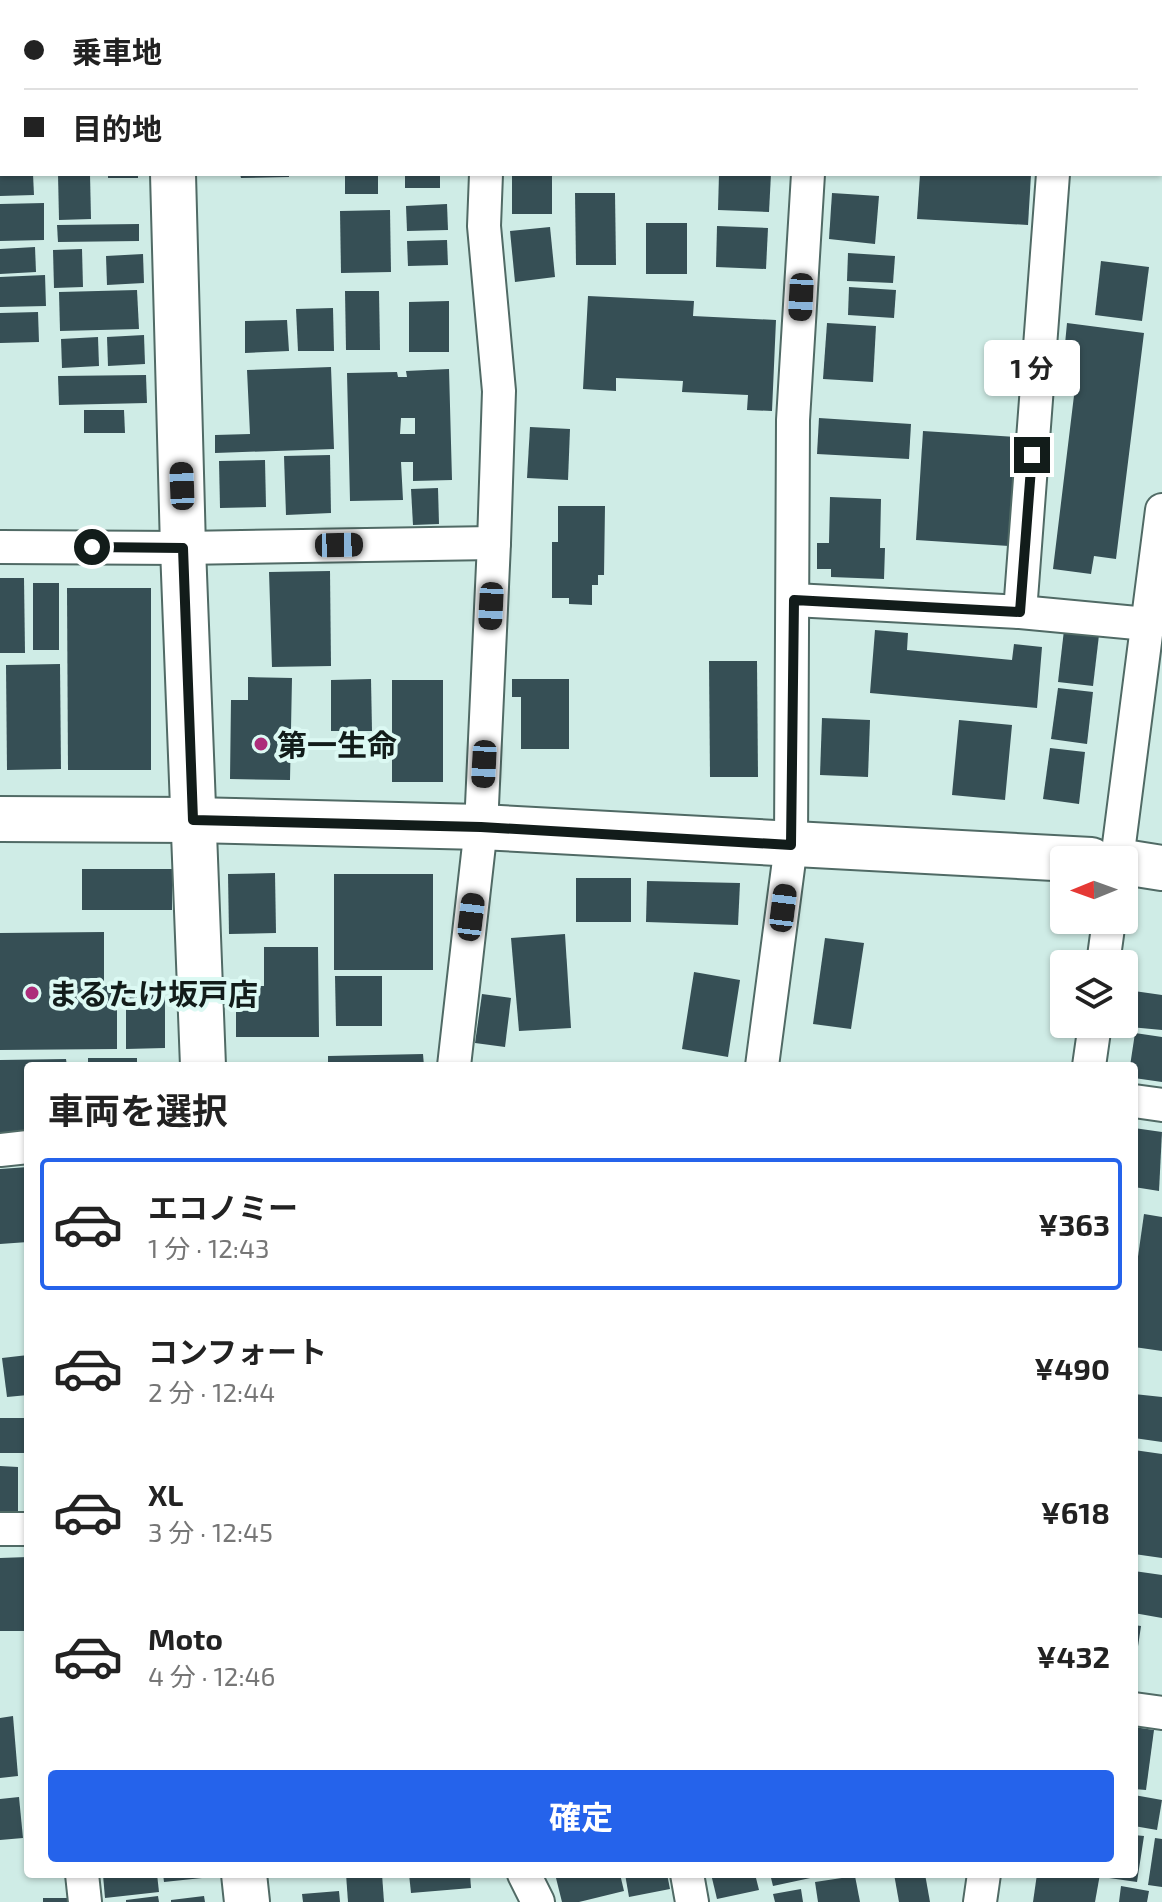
<!DOCTYPE html>
<html lang="ja">
<meta charset="utf-8">
<style>
:root{--surface:#fff;--page:#f2f2f2;--text:#222;--muted:#767676;--line:#e0e0e0;--accent:#2563eb}
body{margin:0;font-family:"Exo 2","Noto Sans JP",sans-serif;background:var(--page);color:var(--text);height:100vh;display:flex;flex-direction:column;font-size:30px;white-space:nowrap}
*{box-sizing:border-box;margin:0}
p{font-size:26px;color:var(--muted)}
.icon{flex:none;width:44px;height:44px;fill:none;stroke:currentColor;stroke-width:2;stroke-linecap:round;stroke-linejoin:round}
.map{position:relative;flex:1;overflow:hidden}
.panel{position:absolute;left:24px;top:1062px;width:1114px;height:816px;display:flex;flex-direction:column;background:var(--surface);border-radius:8px;box-shadow:0 2px 6px #0004}
.panel>*{flex:none}
.banner{position:absolute;left:0px;top:0px;width:1162px;height:176px;box-shadow:0 2px 6px #0004;display:grid;align-content:center;height:176px;padding:0 24px;background:var(--surface)}
.needle{width:52px;rotate:269deg}
.buttons{position:absolute;left:1050px;top:846px;display:grid;gap:16px}
.buttons a{display:grid;place-items:center;width:88px;height:88px;border-radius:8px;background:var(--surface);box-shadow:0 2px 6px #0004;font-size:40px}
.end{position:absolute;width:36px;height:36px;margin:-18px;border:10px solid #121c1a;background:#fff;box-shadow:0 0 0 4px #fff}
.from{border-radius:50%}
.bubble{position:absolute;height:56px;border-radius:8px;background:var(--surface);box-shadow:0 2px 6px #0004;font-size:26px;font-weight:700;line-height:56px;text-align:center}
.car{position:absolute;width:24px;height:48px;margin:-24px -12px;border-radius:10px;box-shadow:0 0 6px 2px #0007;background:linear-gradient(#222 24%,#8ab4d8 0 40%,#222 0 76%,#8ab4d8 0 86%,#222 0)}
.banner b{display:flex;align-items:center;gap:28px;height:76px;font-size:30px}
.banner b+b{border-top:2px solid var(--line)}
.banner i{width:20px;height:20px;background:var(--text)}
ul{padding:0;list-style:none}
li{display:flex;align-items:center;gap:24px;height:132px;margin:0 16px 12px;padding:0 8px;border:4px solid transparent;border-radius:8px}
li div{flex:1}
li b{display:block;font-size:30px}
li em{font-style:normal;font-weight:700}
li.current{border-color:var(--accent)}
li>.icon{width:72px;height:72px;stroke-width:1.5}
h2{padding:0 24px;font-size:36px;line-height:96px}
.action{display:flex;gap:16px;margin-top:auto;padding:16px 24px}
.action a{flex:1;height:92px;border-radius:8px;background:var(--accent);color:#fff;font-size:32px;font-weight:700;line-height:92px;text-align:center}
.map>svg:first-child{display:block}
.green{fill:#b6bc9a}
.building{fill:#364f55;fill-rule:evenodd}
.lines{fill:none;stroke-linecap:round;stroke-linejoin:round}
.street-casing{stroke:#506a65;stroke-width:36}
.secondary-casing{stroke:#506a65;stroke-width:48}
.street{stroke:#fff;stroke-width:32}
.secondary{stroke:#fff;stroke-width:44}
.route{stroke:#121c1a;stroke-width:10}
.poi-dot{fill:#ad2d7a;stroke:#dcf9f3;stroke-width:3}
.labels{text-anchor:middle;dominant-baseline:central;stroke-width:8;stroke-linejoin:round;paint-order:stroke}
.poi-label{font-size:30px;font-weight:bold;fill:#121c1a;stroke:#dcf9f3;text-anchor:start}
</style>
<div class="map">
<svg width="1162" height="1902" viewBox="0 0 1162 1902">
<rect width="100%" height="100%" fill="#cfece6"/>
<polygon class="green" points="834,0 1079,0 834,2"/>
<g class="building">
<polygon points="0,174 33,174 34,195 0,196"/>
<polygon points="58,174 90,174 91,219 59,220"/>
<rect x="108" y="174" width="30" height="4"/>
<polygon points="240,174 289,174 289,177 241,178"/>
<rect x="345" y="174" width="33" height="20"/>
<rect x="405" y="174" width="35" height="14"/>
<rect x="512" y="174" width="40" height="40"/>
<polygon points="719,174 771,174 769,212 718,210"/>
<polygon points="920,174 1031,175 1028,225 917,219"/>
<polygon points="575,193 615,193 616,265 576,265"/>
<polygon points="832,193 879,196 875,244 829,239"/>
<polygon points="44,203 44,240 0,241 0,204"/>
<polygon points="447,204 448,230 407,231 406,206"/>
<polygon points="390,210 391,272 341,273 340,211"/>
<rect x="646" y="223" width="41" height="51"/>
<polygon points="139,224 139,241 58,242 57,225"/>
<polygon points="717,226 768,228 766,269 716,267"/>
<polygon points="550,227 555,277 515,282 510,231"/>
<polygon points="447,240 448,265 408,266 407,241"/>
<polygon points="35,247 36,272 0,274 0,249"/>
<polygon points="82,249 83,287 54,288 53,250"/>
<polygon points="848,253 895,256 893,283 847,281"/>
<polygon points="143,254 144,283 107,285 106,256"/>
<polygon points="1101,261 1149,267 1142,321 1095,315"/>
<polygon points="45,275 46,306 0,307 0,277"/>
<polygon points="849,287 896,290 894,318 848,315"/>
<polygon points="137,290 139,329 60,331 59,292"/>
<polygon points="345,291 379,291 380,350 346,350"/>
<polygon points="588,296 694,301 693,316 776,320 772,411 747,410 748,395 682,392 683,381 616,378 616,391 583,389"/>
<polygon points="449,301 449,352 409,352 409,302"/>
<polygon points="333,308 334,351 298,351 296,309"/>
<polygon points="38,312 39,342 0,343 0,313"/>
<polygon points="287,320 289,351 245,353 245,321"/>
<polygon points="827,323 876,326 873,382 823,379"/>
<polygon points="1067,323 1144,333 1116,559 1094,556 1091,574 1053,569 1080,346 1065,344"/>
<polygon points="144,335 145,364 108,366 107,337"/>
<polygon points="98,337 99,366 62,368 61,339"/>
<polygon points="331,367 334,449 215,453 215,435 250,434 247,370"/>
<path d="M449 369 452 480 413 481V462H401L403 500 350 501 347 373 397 372 398 377H407L406 371ZM401 418H415V434H400Z"/>
<polygon points="146,375 147,403 59,405 58,376"/>
<polygon points="84,410 124,410 125,433 84,433"/>
<polygon points="819,418 911,424 909,459 817,454"/>
<polygon points="530,427 570,429 568,480 527,478"/>
<polygon points="923,431 1016,437 1009,546 916,540"/>
<polygon points="330,455 331,513 286,515 284,456"/>
<polygon points="265,460 266,507 220,508 219,461"/>
<polygon points="438,488 439,524 413,525 411,489"/>
<polygon points="830,497 881,499 880,548 885,548 884,579 831,577 831,569 817,569 817,543 829,543"/>
<polygon points="558,506 605,506 604,575 598,575 598,585 592,585 592,605 569,604 569,598 552,598 552,542 558,542"/>
<polygon points="330,571 331,666 272,667 269,572"/>
<polygon points="0,578 24,578 25,653 0,653"/>
<rect x="33" y="583" width="26" height="67"/>
<polygon points="67,588 151,588 151,770 68,770"/>
<polygon points="875,630 908,633 907,650 1012,660 1014,644 1042,647 1037,708 870,693"/>
<polygon points="1064,630 1099,635 1093,686 1058,682"/>
<polygon points="709,661 757,661 758,777 710,777"/>
<polygon points="60,664 61,769 7,770 6,665"/>
<polygon points="248,677 292,678 290,780 230,779 231,700 248,700"/>
<polygon points="371,679 372,731 331,731 331,680"/>
<polygon points="512,679 569,679 569,749 521,749 521,697 512,697"/>
<rect x="392" y="680" width="51" height="102"/>
<polygon points="1058,688 1093,692 1087,744 1051,739"/>
<polygon points="822,718 870,720 868,777 820,775"/>
<polygon points="959,720 1012,725 1005,800 952,795"/>
<polygon points="1050,748 1085,752 1079,804 1043,799"/>
<rect x="82" y="869" width="90" height="41"/>
<polygon points="275,873 276,933 229,934 228,874"/>
<rect x="334" y="874" width="99" height="96"/>
<rect x="576" y="878" width="55" height="44"/>
<polygon points="647,881 740,883 738,925 646,922"/>
<polygon points="104,932 104,986 117,986 117,1049 0,1050 0,933"/>
<polygon points="565,934 571,1028 519,1031 511,938"/>
<polygon points="825,938 864,943 851,1029 813,1024"/>
<polygon points="264,947 318,947 319,1037 236,1037 236,986 264,986"/>
<polygon points="694,972 740,980 728,1057 682,1049"/>
<polygon points="335,976 382,976 382,1026 336,1026"/>
<polygon points="126,990 165,990 165,1048 126,1049"/>
<polygon points="1134,991 1162,995 1162,1030 1130,1027"/>
<polygon points="482,994 511,998 505,1047 475,1043"/>
<polygon points="1135,1033 1162,1037 1162,1082 1134,1078 1134,1066 1130,1066"/>
<polygon points="423,1054 424,1066 328,1066 328,1056"/>
<rect x="88" y="1058" width="49" height="8"/>
<polygon points="66,1059 67,1066 28,1066 28,1134 0,1135 0,1060"/>
<polygon points="1134,1128 1162,1132 1159,1191 1134,1187"/>
<polygon points="28,1167 28,1242 0,1244 0,1169"/>
<polygon points="1144,1214 1162,1217 1162,1351 1134,1347 1134,1285"/>
<polygon points="28,1355 28,1395 7,1397 2,1358"/>
<polygon points="1134,1394 1162,1397 1162,1442 1134,1438"/>
<rect x="0" y="1418" width="27" height="35"/>
<polygon points="1134,1450 1162,1454 1162,1558 1134,1554"/>
<polygon points="0,1466 18,1467 18,1513 0,1513"/>
<polygon points="28,1557 28,1631 0,1631 0,1558"/>
<polygon points="1134,1571 1162,1575 1162,1618 1134,1613"/>
<polygon points="1134,1625 1141,1626 1136,1660 1134,1659"/>
<polygon points="13,1716 18,1776 0,1778 0,1718"/>
<polygon points="1134,1727 1154,1730 1146,1790 1134,1789"/>
<polygon points="1134,1795 1162,1800 1157,1830 1134,1826"/>
<polygon points="19,1797 23,1838 0,1840 0,1799"/>
<polygon points="1134,1835 1144,1836 1137,1882 1109,1878 1109,1874 1134,1874"/>
<polygon points="1155,1838 1162,1839 1162,1887 1148,1885"/>
<polygon points="157,1874 159,1892 105,1898 103,1875"/>
<polygon points="163,1874 201,1874 202,1878 164,1882"/>
<polygon points="346,1874 382,1874 384,1902 348,1902"/>
<polygon points="409,1874 470,1874 471,1888 411,1893"/>
<polygon points="555,1874 620,1874 624,1891 579,1902 562,1902"/>
<polygon points="625,1874 667,1874 670,1889 629,1897"/>
<polygon points="711,1874 755,1874 759,1890 717,1899"/>
<polygon points="770,1874 814,1874 815,1877 773,1886"/>
<polygon points="894,1874 925,1874 930,1902 899,1902"/>
<polygon points="1037,1874 1100,1874 1095,1902 1033,1902"/>
<polygon points="855,1876 860,1902 818,1902 815,1882"/>
<polygon points="1121,1886 1149,1891 1147,1902 1119,1902"/>
<polygon points="801,1889 803,1902 775,1902 773,1894"/>
<polygon points="339,1891 340,1902 303,1902 302,1894"/>
<polygon points="158,1896 159,1902 126,1902 126,1900"/>
<polygon points="204,1896 205,1902 171,1902 171,1900"/>
<rect x="43" y="1898" width="30" height="4"/>
</g>
<g class="lines">
<g class="street-casing">
<g id="street">
<polyline points="448,2 489,1"/>
<polyline points="654,2 654,0"/>
<polyline points="819,2 819,0"/>
<polyline points="1092,2 1092,0"/>
<polyline points="1160,99 1162,100"/>
<polyline points="0,547 183,548 494,543"/>
<polyline points="794,600 1020,612 1147,624"/>
<polyline points="1020,612 1053,174"/>
<polyline points="1117,860 1162,510"/>
<polyline points="1103,964 1109,920"/>
<polyline points="454,1066 481,827 494,543 499,391 484,226 486,174"/>
<polyline points="762,1066 791,845 793,420 808,174"/>
<polyline points="1089,1066 1095,1024"/>
<polyline points="1134,1101 1162,1105"/>
<polyline points="0,1150 28,1147"/>
<polyline points="0,1529 28,1529"/>
<polyline points="1134,1709 1162,1713"/>
<polyline points="82,1874 85,1902"/>
<polyline points="524,1874 538,1902"/>
<polyline points="687,1874 692,1902"/>
<polyline points="980,1902 984,1874"/>
</g>
</g>
<g class="secondary-casing">
<g id="secondary">
<polyline points="168,0 168,2"/>
<polyline points="173,174 183,548 203,1066"/>
<polyline points="0,819 193,820 481,827 1091,860"/>
<polyline points="1124,862 1162,868"/>
<polyline points="244,1874 247,1902"/>
</g>
</g>
<use href="#street" class="street"/>
<use href="#secondary" class="secondary"/>
</g>
<g class="lines">
<polyline class="route" points="92,547 183,548 193,820 481,827 791,845 794,600 1020,612 1032,455"/>
</g>
<g class="poi-dot">
<circle cx="261" cy="744" r="8"/>
<circle cx="32" cy="993" r="8"/>
</g>
<g class="labels">
<g class="poi-label">
<text x="277" y="744">第一生命</text>
<text x="48" y="993">まるたけ坂戸店</text>
</g>
</g>
</svg>
<div class="buttons">
<a><svg class="needle" viewBox="-14 -14 28 28"><path d="M0-13l5 13h-10z" fill="#e53935"/><path d="M0 13l5-13h-10z" fill="#767676"/></svg></a>
<a><svg class="icon" aria-label="layers" viewBox="0 0 24 24"><path d="M12 4l9 5-9 5-9-5zM3 14l9 5 9-5"/></svg></a>
</div>
<i class="end from" style="left:92px;top:547px"></i>
<i class="end" style="left:1032px;top:455px"></i>
<div class="bubble" style="left:984px;top:340px;width:96px">1 分</div>
<i class="car" style="left:801px;top:297px;rotate:183deg"></i>
<i class="car" style="left:182px;top:486px;rotate:358deg"></i>
<i class="car" style="left:339px;top:545px;rotate:89deg"></i>
<i class="car" style="left:491px;top:606px;rotate:183deg"></i>
<i class="car" style="left:484px;top:764px;rotate:183deg"></i>
<i class="car" style="left:783px;top:908px;rotate:7deg"></i>
<i class="car" style="left:471px;top:917px;rotate:7deg"></i>
<div class="banner">
<b><i class="from"></i>乗車地</b>
<b><i></i>目的地</b>
</div>
<section class="panel">
<h2>車両を選択</h2>
<ul>
<li class="current"><svg class="icon" aria-label="car" viewBox="0 0 24 24"><path d="M5 17H2v-5l4-1 3-4h7l3 4 3 1v5h-3M9 17h6M6 11h13"/><circle cx="7" cy="17" r="2"/><circle cx="17" cy="17" r="2"/></svg><div><b>エコノミー</b><p>1 分 · 12:43</p></div><em>¥363</em></li>
<li><svg class="icon" aria-label="car" viewBox="0 0 24 24"><path d="M5 17H2v-5l4-1 3-4h7l3 4 3 1v5h-3M9 17h6M6 11h13"/><circle cx="7" cy="17" r="2"/><circle cx="17" cy="17" r="2"/></svg><div><b>コンフォート</b><p>2 分 · 12:44</p></div><em>¥490</em></li>
<li><svg class="icon" aria-label="car" viewBox="0 0 24 24"><path d="M5 17H2v-5l4-1 3-4h7l3 4 3 1v5h-3M9 17h6M6 11h13"/><circle cx="7" cy="17" r="2"/><circle cx="17" cy="17" r="2"/></svg><div><b>XL</b><p>3 分 · 12:45</p></div><em>¥618</em></li>
<li><svg class="icon" aria-label="car" viewBox="0 0 24 24"><path d="M5 17H2v-5l4-1 3-4h7l3 4 3 1v5h-3M9 17h6M6 11h13"/><circle cx="7" cy="17" r="2"/><circle cx="17" cy="17" r="2"/></svg><div><b>Moto</b><p>4 分 · 12:46</p></div><em>¥432</em></li>
</ul>
<div class="action"><a>確定</a></div>
</section>
</div>
